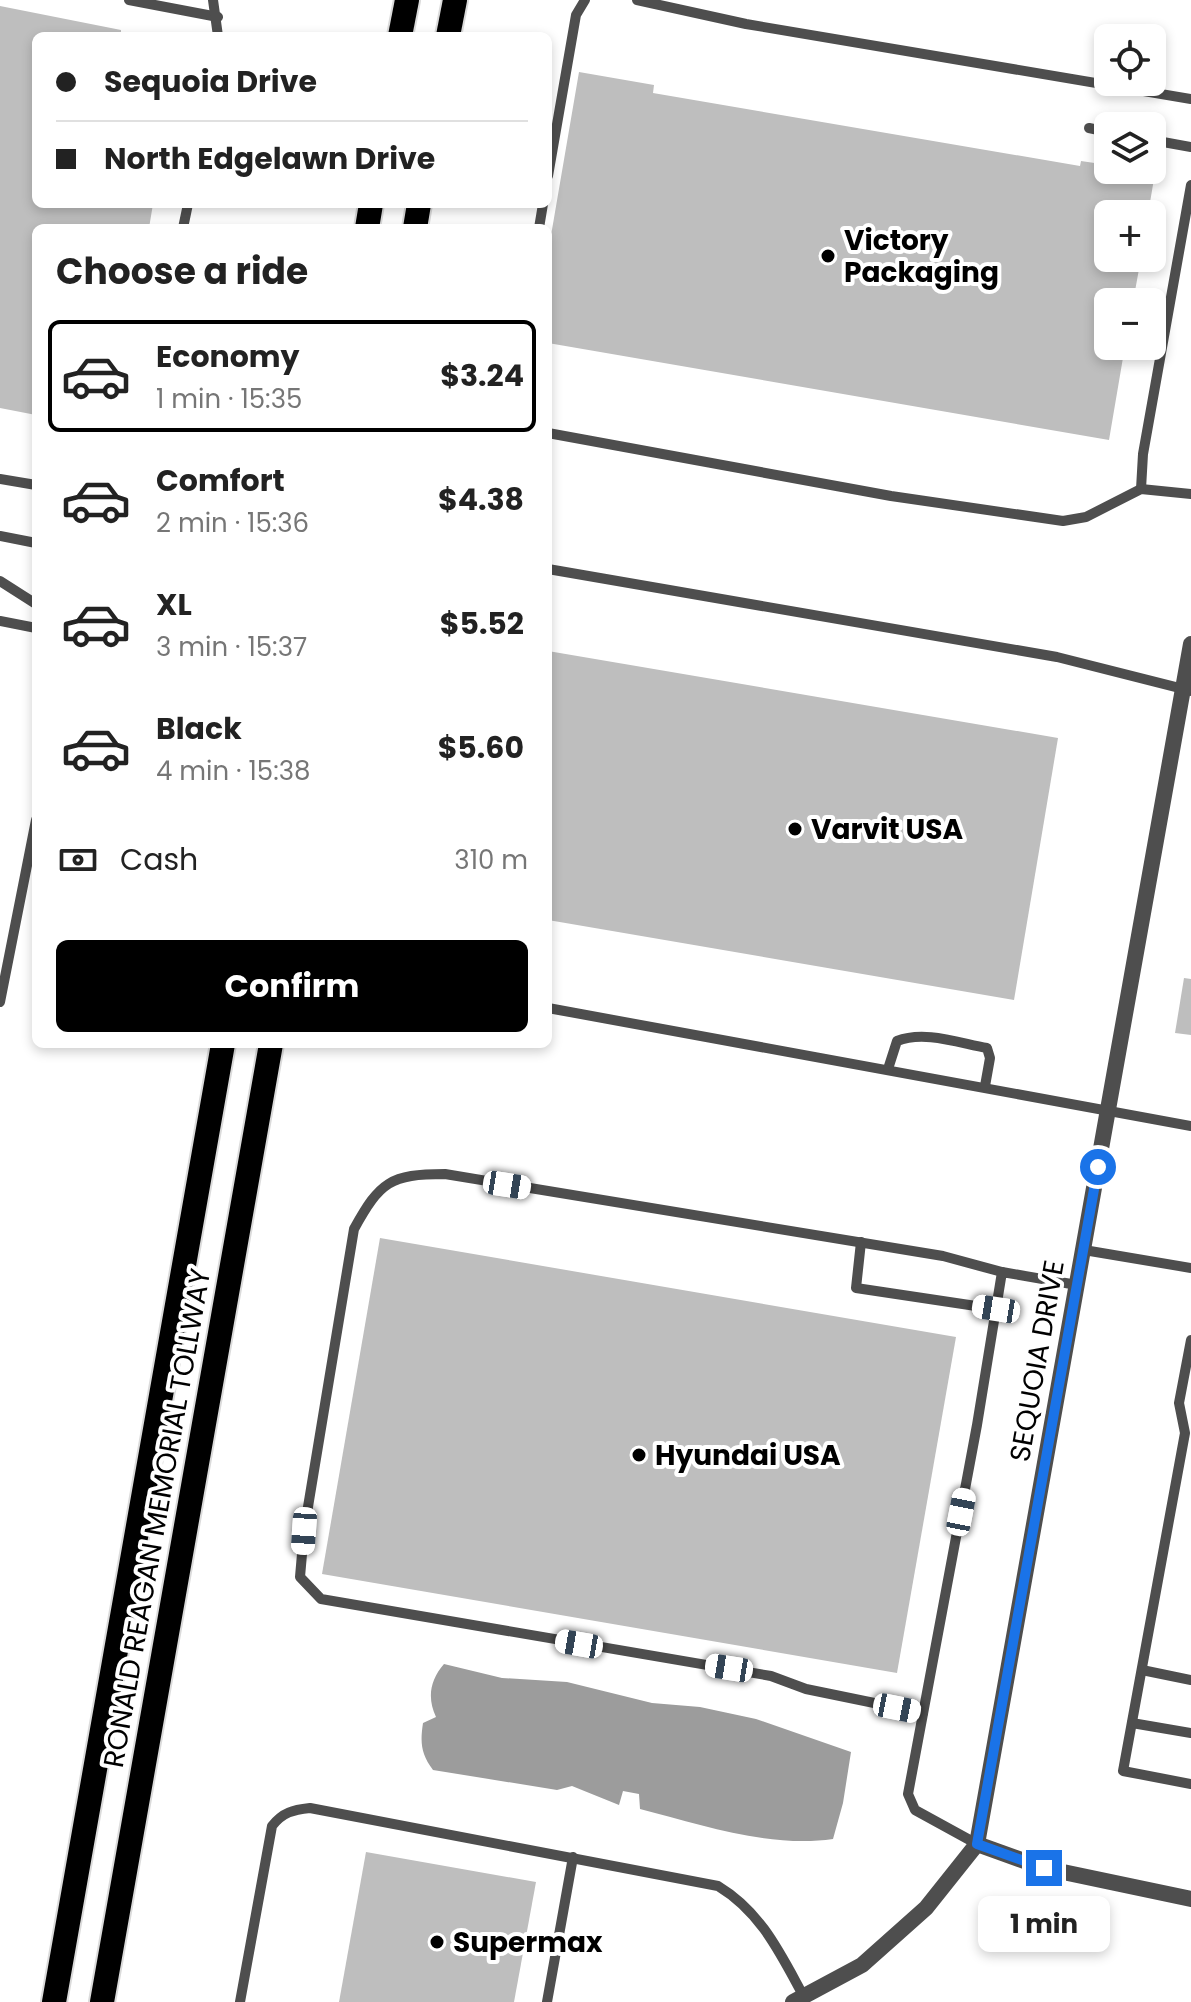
<!DOCTYPE html>
<meta charset="utf-8">
<style>
:root{--surface:#fff;--page:#f2f2f2;--text:#222;--muted:#767676;--line:#e0e0e0;--accent:#000}
body{margin:0;font-family:Poppins,sans-serif;background:var(--page);color:var(--text);height:100vh;display:flex;flex-direction:column;font-size:30px;white-space:nowrap}
*{box-sizing:border-box;margin:0}
p{font-size:26px;color:var(--muted)}
.icon{flex:none;width:44px;height:44px;fill:none;stroke:currentColor;stroke-width:2;stroke-linecap:round;stroke-linejoin:round}
.map{position:relative;flex:1;overflow:hidden}
.side{position:absolute;left:32px;top:224px;width:520px;height:824px;display:flex;flex-direction:column;background:var(--surface);border-radius:12px;box-shadow:0 4px 12px #0003}
.side>*{flex:none}
.top-card{position:absolute;left:32px;top:32px;width:520px;height:176px;border-radius:12px;box-shadow:0 4px 12px #0003;display:grid;align-content:center;height:176px;padding:0 24px;background:var(--surface)}
.tools{position:absolute;left:1094px;top:24px;display:grid;gap:16px}
.tools a{display:grid;place-items:center;width:72px;height:72px;border-radius:12px;background:var(--surface);box-shadow:0 4px 12px #0003;font-size:40px}
.end{position:absolute;width:36px;height:36px;margin:-18px;border:10px solid #1a73e8;background:#fff;box-shadow:0 0 0 4px #fff}
.from{border-radius:50%}
.bubble{position:absolute;height:56px;border-radius:12px;background:var(--surface);box-shadow:0 4px 12px #0003;font-size:26px;font-weight:700;line-height:56px;text-align:center}
.car{position:absolute;width:24px;height:48px;margin:-24px -12px;border-radius:10px;box-shadow:0 0 6px 2px #0007;background:linear-gradient(#fff 24%,#345 0 40%,#fff 0 76%,#345 0 86%,#fff 0)}
.top-card b{display:flex;align-items:center;gap:28px;height:76px;font-size:30px}
.top-card b+b{border-top:2px solid var(--line)}
.top-card i{width:20px;height:20px;background:var(--text)}
ul{padding:0;list-style:none}
li{display:flex;align-items:center;gap:24px;height:112px;margin:0 16px 12px;padding:0 8px;border:4px solid transparent;border-radius:12px}
li div{flex:1}
li b{display:block;font-size:30px}
li em{font-style:normal;font-weight:700}
li.on{border-color:var(--accent)}
li>.icon{width:72px;height:72px;stroke-width:1.5}
h2{padding:0 24px;font-size:36px;line-height:96px}
.pay{display:flex;align-items:center;gap:20px;height:88px;padding:0 24px;font-size:30px}
.pay p{margin-inline-start:auto}
.cta{display:flex;gap:16px;margin-top:auto;padding:16px 24px}
.cta a{flex:1;height:92px;border-radius:12px;background:var(--accent);color:#fff;font-size:32px;font-weight:700;line-height:92px;text-align:center}
.map>svg:first-child{display:block}
.water{fill:#9c9c9c}
.building{fill:#bebebe}
.lines{fill:none;stroke-linecap:round;stroke-linejoin:round}
.motorway-casing{stroke:#dbdbdb;stroke-width:28}
.service{stroke:#4e4e4e;stroke-width:10}
.minor{stroke:#4e4e4e;stroke-width:16}
.motorway{stroke:#000;stroke-width:24}
.route{stroke:#1a73e8;stroke-width:10}
.poi-dot{fill:#000;stroke:#fff;stroke-width:3}
.labels{text-anchor:middle;dominant-baseline:central;stroke-width:8;stroke-linejoin:round;paint-order:stroke}
.poi-label{font-size:28px;font-weight:bold;fill:#000;stroke:#fff;text-anchor:start}
.street-label{font-size:28px;fill:#000;stroke:#fff}
</style>
<div class="map">
<svg width="1191" height="2002" viewBox="0 0 1191 2002">
<rect width="100%" height="100%" fill="#fff"/>
<path class="water" d="M444 1664 502 1678 567 1682 652 1703 700 1707 756 1719 851 1752 843 1803 833 1839C770 1848 702 1825 640 1809L639 1794 623 1791 619 1805 572 1786 557 1790 433 1770C421 1754 420 1743 423 1723L436 1717C427 1698 430 1680 444 1664Z"/>
<g class="building">
<polygon points="0,6 121,30 121,36 36,36 36,204 153,204 149,228 36,228 36,415 0,408"/>
<polygon points="579,72 654,85 653,93 1080,166 1081,161 1108,165 1108,170 1155,173 1148,214 1108,214 1108,258 1141,258 1133,302 1108,302 1108,346 1125,346 1109,440 548,343 548,253"/>
<polygon points="548,651 1058,738 1014,1000 548,920"/>
<polygon points="1184,978 1191,979 1191,1035 1175,1033"/>
<polygon points="380,1238 956,1337 897,1673 322,1574"/>
<polygon points="366,1852 536,1882 514,2002 339,2002"/>
</g>
<g class="lines">
<g class="motorway-casing">
<g id="motorway">
<polyline points="400,36 407,0"/>
<polyline points="448,36 455,0"/>
<polyline points="367,228 371,204"/>
<polyline points="415,228 419,204"/>
<polyline points="54,2002 223,1044"/>
<polyline points="102,2002 271,1044"/>
</g>
</g>
<g class="service">
<polyline points="129,0 218,17"/>
<polyline points="213,0 218,36"/>
<polyline points="637,0 746,24 1191,99"/>
<polyline points="1089,128 1108,132"/>
<polyline points="1152,140 1191,147"/>
<polyline points="548,176 576,15 585,0"/>
<polyline points="183,228 188,204"/>
<polyline points="539,228 543,204"/>
<polyline points="548,433 891,496 1063,521 1086,517 1141,489 1191,494"/>
<polyline points="0,479 36,485"/>
<polyline points="1141,489 1143,454 1191,185"/>
<polyline points="0,536 36,543"/>
<polyline points="548,569 1057,657 1191,691"/>
<polyline points="0,581 36,604"/>
<polyline points="0,621 36,628"/>
<polyline points="0,1002 36,820"/>
<polyline points="548,1008 1191,1126"/>
<path d="M888 1069 897 1041C924 1030 959 1043 987 1048L990 1058 985 1086"/>
<polyline points="861,1242 856,1288 996,1309"/>
<polyline points="1084,1250 1191,1268"/>
<polyline points="1191,1340 1179,1403 1185,1433 1123,1771 1191,1784"/>
<polyline points="1142,1670 1191,1680"/>
<path d="M923 1713 806 1689 771 1676 321 1599 300 1577 304 1531 354 1229C380 1182 390 1174 445 1174L943 1256 1002 1272"/>
<polyline points="1132,1723 1191,1733"/>
<polyline points="977,1844 915,1810 908,1794 977,1425 1002,1272 1077,1285"/>
<path d="M240 2002 272 1826C283 1812 293 1810 310 1808L718 1886C761 1912 780 1953 803 1995"/>
<polyline points="547,2002 573,1857"/>
</g>
<g class="minor">
<polyline points="977,1844 1044,1868 1191,1899"/>
<polyline points="793,2002 862,1965 926,1908 977,1844 1191,644"/>
</g>
<use href="#motorway" class="motorway"/>
</g>
<g class="lines">
<polyline class="route" points="1044,1868 977,1844 1098,1167"/>
</g>
<g class="poi-dot">
<circle cx="828" cy="256" r="8"/>
<circle cx="795" cy="829" r="8"/>
<circle cx="639" cy="1455" r="8"/>
<circle cx="437" cy="1942" r="8"/>
</g>
<g class="labels">
<g class="poi-label">
<text x="844" y="240">Victory<tspan x="844" dy="32">Packaging</tspan></text>
<text x="811" y="829">Varvit USA</text>
<text x="655" y="1455">Hyundai USA</text>
<text x="453" y="1942">Supermax</text>
</g>
<g class="street-label">
<text transform="translate(1037 1361) rotate(-80)">SEQUOIA DRIVE</text>
<text transform="translate(157 1518) rotate(-80)">RONALD REAGAN MEMORIAL TOLLWAY</text>
</g>
</g>
</svg>
<div class="tools">
<a><svg class="icon" aria-label="locate" viewBox="0 0 24 24"><circle cx="12" cy="12" r="6"/><path d="M12 2v4M12 18v4M2 12h4M18 12h4"/></svg></a>
<a><svg class="icon" aria-label="layers" viewBox="0 0 24 24"><path d="M12 4l9 5-9 5-9-5zM3 14l9 5 9-5"/></svg></a>
<a>+</a>
<a>−</a>
</div>
<i class="end from" style="left:1098px;top:1167px"></i>
<i class="end" style="left:1044px;top:1868px"></i>
<div class="bubble" style="left:978px;top:1896px;width:132px">1 min</div>
<i class="car" style="left:507px;top:1185px;rotate:99deg"></i>
<i class="car" style="left:996px;top:1309px;rotate:279deg"></i>
<i class="car" style="left:961px;top:1512px;rotate:11deg"></i>
<i class="car" style="left:304px;top:1531px;rotate:184deg"></i>
<i class="car" style="left:579px;top:1644px;rotate:280deg"></i>
<i class="car" style="left:729px;top:1668px;rotate:279deg"></i>
<i class="car" style="left:897px;top:1708px;rotate:101deg"></i>
<div class="top-card">
<b><i class="from"></i>Sequoia Drive</b>
<b><i></i>North Edgelawn Drive</b>
</div>
<section class="side">
<h2>Choose a ride</h2>
<ul>
<li class="on"><svg class="icon" aria-label="car" viewBox="0 0 24 24"><path d="M5 17H2v-5l4-1 3-4h7l3 4 3 1v5h-3M9 17h6M6 11h13"/><circle cx="7" cy="17" r="2"/><circle cx="17" cy="17" r="2"/></svg><div><b>Economy</b><p>1 min · 15:35</p></div><em>$3.24</em></li>
<li><svg class="icon" aria-label="car" viewBox="0 0 24 24"><path d="M5 17H2v-5l4-1 3-4h7l3 4 3 1v5h-3M9 17h6M6 11h13"/><circle cx="7" cy="17" r="2"/><circle cx="17" cy="17" r="2"/></svg><div><b>Comfort</b><p>2 min · 15:36</p></div><em>$4.38</em></li>
<li><svg class="icon" aria-label="car" viewBox="0 0 24 24"><path d="M5 17H2v-5l4-1 3-4h7l3 4 3 1v5h-3M9 17h6M6 11h13"/><circle cx="7" cy="17" r="2"/><circle cx="17" cy="17" r="2"/></svg><div><b>XL</b><p>3 min · 15:37</p></div><em>$5.52</em></li>
<li><svg class="icon" aria-label="car" viewBox="0 0 24 24"><path d="M5 17H2v-5l4-1 3-4h7l3 4 3 1v5h-3M9 17h6M6 11h13"/><circle cx="7" cy="17" r="2"/><circle cx="17" cy="17" r="2"/></svg><div><b>Black</b><p>4 min · 15:38</p></div><em>$5.60</em></li>
</ul>
<div class="pay"><svg class="icon" aria-label="cash" viewBox="0 0 24 24"><path d="M3 7h18v10H3z"/><circle cx="12" cy="12" r="2"/></svg>Cash<p>310 m</p></div>
<div class="cta"><a>Confirm</a></div>
</section>
</div>
